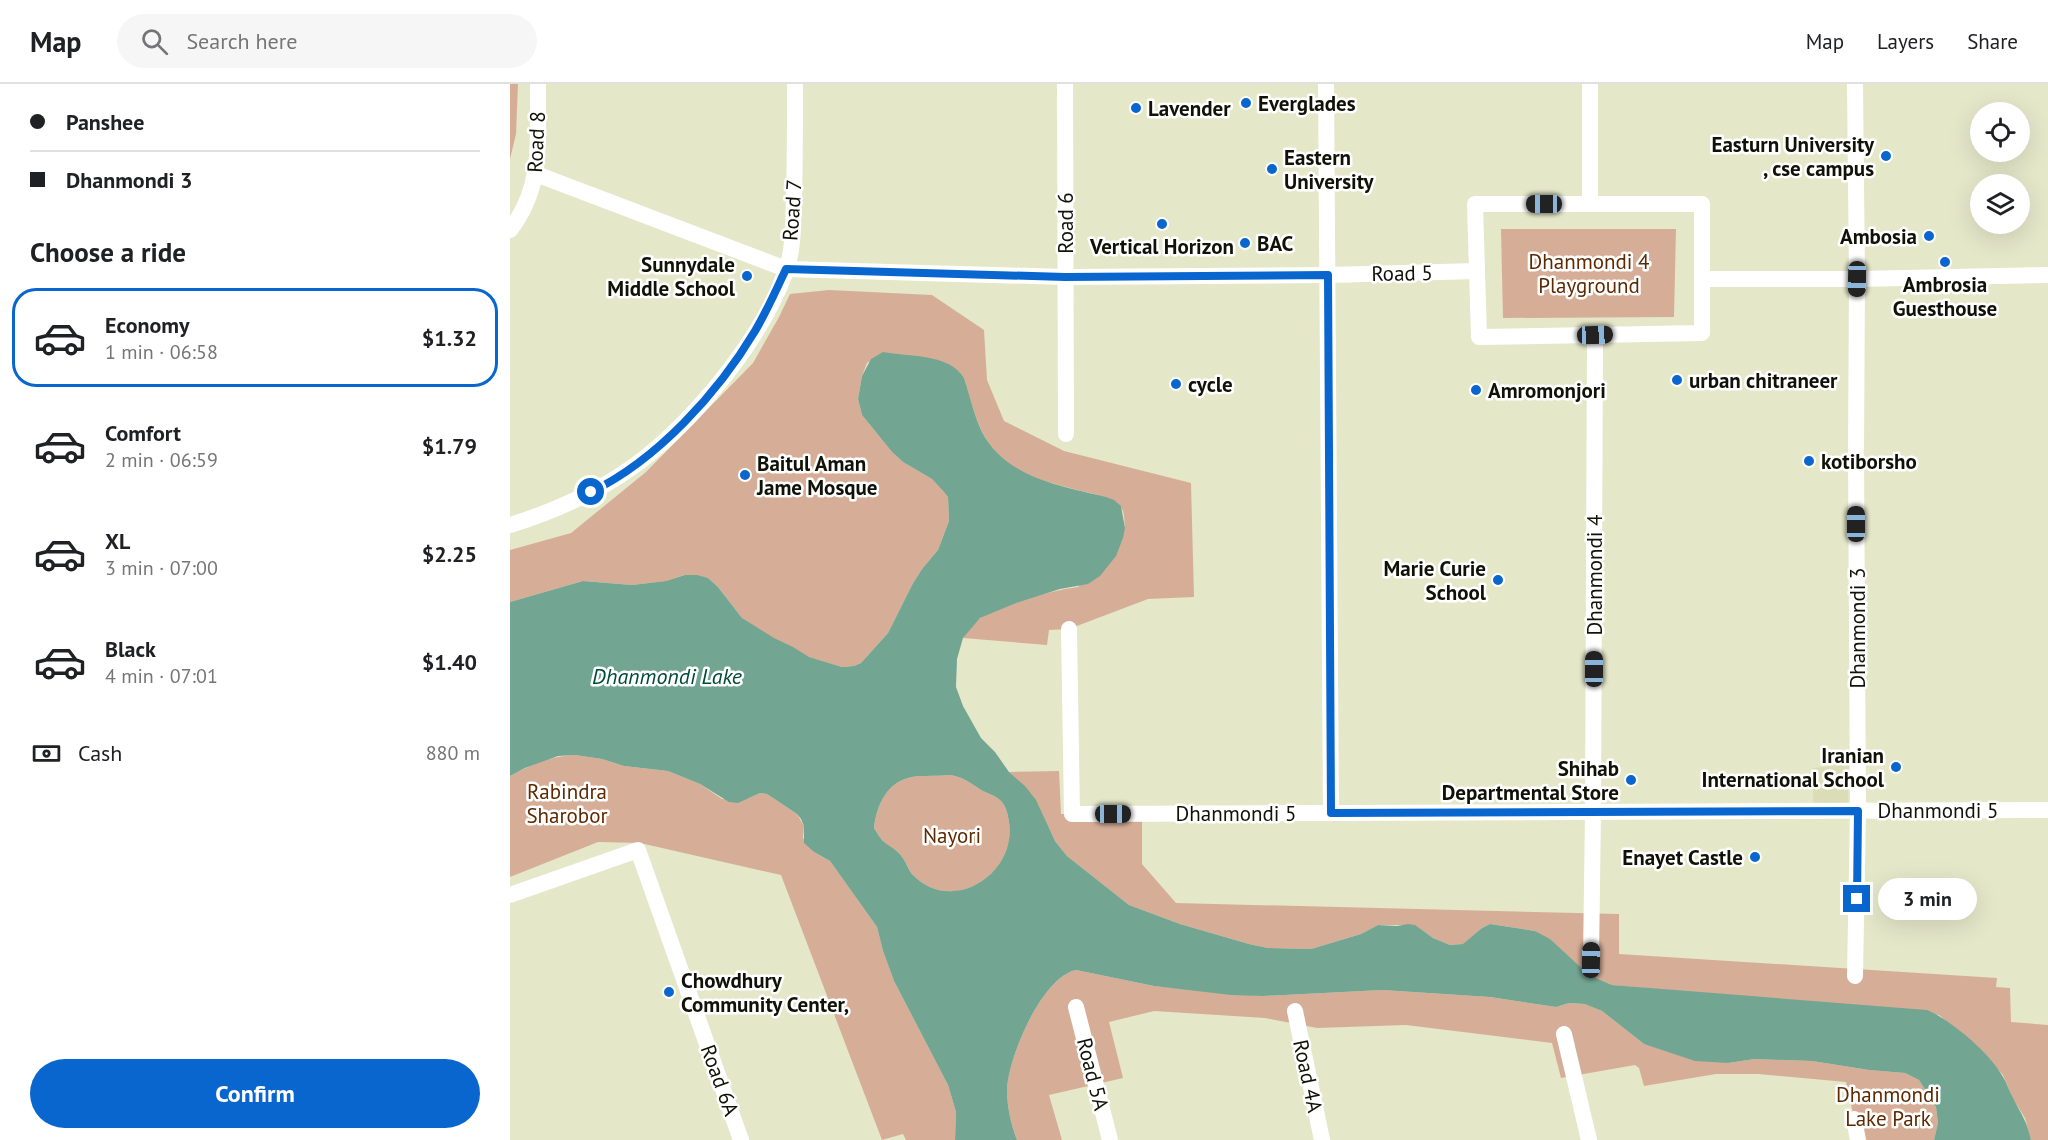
<!DOCTYPE html>
<meta charset="utf-8">
<style>
:root{--surface:#fff;--page:#f6f6f6;--text:#202124;--muted:#757577;--line:#e0e0e0;--accent:#0966cf}
body{margin:0;font-family:"PT Sans",sans-serif;background:var(--page);color:var(--text);height:100vh;display:flex;flex-direction:column;font-size:22px;white-space:nowrap}
*{box-sizing:border-box;margin:0}
p{font-size:20px;color:var(--muted)}
.icon{flex:none;width:33px;height:33px;fill:none;stroke:currentColor;stroke-width:2;stroke-linecap:round;stroke-linejoin:round}
.map{position:relative;flex:1;overflow:hidden}
.panel{display:flex;flex-direction:column;background:var(--surface);width:510px}
.panel>*{flex:none}
.banner{display:grid;align-content:center;height:132px;padding:0 30px;background:var(--surface)}
.controls{position:absolute;left:1460px;top:18px;display:grid;gap:12px}
.controls a{display:grid;place-items:center;width:60px;height:60px;border-radius:50%;background:var(--surface);box-shadow:0 6px 24px #0002;font-size:30px}
.end{position:absolute;width:27px;height:27px;margin:-14px;border:8px solid #0966cf;background:#fff;box-shadow:0 0 0 3px #fff}
.from{border-radius:50%}
.bubble{position:absolute;height:42px;border-radius:21px;background:var(--surface);box-shadow:0 6px 24px #0002;font-size:20px;font-weight:800;line-height:42px;text-align:center}
.car{position:absolute;width:18px;height:36px;margin:-18px -9px;border-radius:8px;box-shadow:0 0 4px 2px #0007;background:linear-gradient(#222 24%,#8ab4d8 0 40%,#222 0 76%,#8ab4d8 0 86%,#222 0)}
.banner b{display:flex;align-items:center;gap:21px;height:57px;font-size:22px}
.banner b+b{border-top:2px solid var(--line)}
.banner i{width:15px;height:15px;background:var(--text)}
ul{padding:0;list-style:none}
li{display:flex;align-items:center;gap:18px;height:99px;margin:0 12px 9px;padding:0 18px;border:3px solid transparent;border-radius:24px}
li div{flex:1}
li b{display:block;font-size:22px}
li em{font-style:normal;font-weight:800}
li.active{border-color:var(--accent)}
li>.icon{width:54px;height:54px;stroke-width:1.5}
h2{padding:0 30px;font-size:27px;line-height:72px}
.pay{display:flex;align-items:center;gap:15px;height:66px;padding:0 30px;font-size:22px}
.pay p{margin-inline-start:auto}
.cta{display:flex;gap:12px;margin-top:auto;padding:12px 30px}
.cta a{flex:1;height:69px;border-radius:36px;background:var(--accent);color:#fff;font-size:24px;font-weight:800;line-height:69px;text-align:center}
header{display:flex;align-items:center;gap:36px;box-sizing:border-box;height:84px;padding:0 30px;background:var(--surface);border-bottom:2px solid var(--line)}
header strong{font-size:28px}
nav{display:flex;gap:33px;margin-inline-start:auto;font-size:21px}
.search{width:420px;height:54px;background:var(--page);display:flex;align-items:center;gap:15px;box-sizing:border-box;padding:0 21px;border-radius:33px;color:var(--muted);font-size:22px}
main{display:flex;flex:1;min-height:0}
.map>svg:first-child{display:block}
.built{fill:#dbddb7}
.green{fill:#d6ae98}
.water{fill:#73a692;fill-rule:evenodd}
.lines{fill:none;stroke-linecap:round;stroke-linejoin:round}
.street{stroke:#fff;stroke-width:16}
.route{stroke:#0966cf;stroke-width:8}
.poi-dot{fill:#0966cf;stroke:#fff;stroke-width:2}
.labels{text-anchor:middle;dominant-baseline:central;stroke-width:5;stroke-linejoin:round;paint-order:stroke}
.poi-label{font-size:21px;font-weight:bold;fill:#111207;stroke:#fff;text-anchor:start}
.street-label{font-size:21px;fill:#111207;stroke:#fff}
.park-label{font-size:21px;fill:#5e2900;stroke:#fff}
.water-label{font-size:22px;font-style:italic;fill:#004a37;stroke:#fff}
</style>
<header>
<strong>Map</strong>
<div class="search"><svg class="icon" aria-label="search" viewBox="0 0 24 24"><circle cx="10" cy="10" r="6"/><path d="M15 15l6 6"/></svg>Search here</div>
<nav><a>Map</a><a>Layers</a><a>Share</a></nav>
</header>
<main>
<section class="panel">
<div class="banner">
<b><i class="from"></i>Panshee</b>
<b><i></i>Dhanmondi 3</b>
</div>
<h2>Choose a ride</h2>
<ul>
<li class="active"><svg class="icon" aria-label="car" viewBox="0 0 24 24"><path d="M5 17H2v-5l4-1 3-4h7l3 4 3 1v5h-3M9 17h6M6 11h13"/><circle cx="7" cy="17" r="2"/><circle cx="17" cy="17" r="2"/></svg><div><b>Economy</b><p>1 min · 06:58</p></div><em>$1.32</em></li>
<li><svg class="icon" aria-label="car" viewBox="0 0 24 24"><path d="M5 17H2v-5l4-1 3-4h7l3 4 3 1v5h-3M9 17h6M6 11h13"/><circle cx="7" cy="17" r="2"/><circle cx="17" cy="17" r="2"/></svg><div><b>Comfort</b><p>2 min · 06:59</p></div><em>$1.79</em></li>
<li><svg class="icon" aria-label="car" viewBox="0 0 24 24"><path d="M5 17H2v-5l4-1 3-4h7l3 4 3 1v5h-3M9 17h6M6 11h13"/><circle cx="7" cy="17" r="2"/><circle cx="17" cy="17" r="2"/></svg><div><b>XL</b><p>3 min · 07:00</p></div><em>$2.25</em></li>
<li><svg class="icon" aria-label="car" viewBox="0 0 24 24"><path d="M5 17H2v-5l4-1 3-4h7l3 4 3 1v5h-3M9 17h6M6 11h13"/><circle cx="7" cy="17" r="2"/><circle cx="17" cy="17" r="2"/></svg><div><b>Black</b><p>4 min · 07:01</p></div><em>$1.40</em></li>
</ul>
<div class="pay"><svg class="icon" aria-label="cash" viewBox="0 0 24 24"><path d="M3 7h18v10H3z"/><circle cx="12" cy="12" r="2"/></svg>Cash<p>880 m</p></div>
<div class="cta"><a>Confirm</a></div>
</section>
<div class="map">
<svg width="1538" height="1056" viewBox="0 0 1538 1056">
<rect width="100%" height="100%" fill="#e5e7c9"/>
<polygon class="built" points="1339,680 1338,721 1303,722 1303,684"/>
<g class="green">
<polygon points="0,0 8,0 6,50 0,75"/>
<polygon points="991,145 1166,145 1164,233 993,234"/>
<path d="M319 206 422 211 474 246 477 296 494 337 554 367 681 399 684 513 638 515 559 545 539 546 537 561 453 554C458 548 464 537 472 533 493 520 543 506 568 503L615 444C614 437 615 427 610 422 600 412 584 410 571 407 540 399 507 392 485 367 467 347 462 319 454 294L404 273 373 269 357 279 352 292 348 315 352 331 382 368 393 378 422 395 433 407 438 413 439 437 428 466 412 485 402 501 378 549 351 579 344 582 332 583 298 573 246 545 232 534 208 503 198 494 175 491 156 497 122 501 73 497 0 518V466L61 449 136 388 243 279 269 233 280 210Z"/>
<path d="M65 671 92 675 114 682 158 687 190 700 212 715 239 714 250 709 257 710 287 730 294 742 293 754 304 768 320 777 367 843 373 867 384 897 438 1001 446 1028 445 1056H396L393 1050 372 1056 271 791 130 759 88 758 0 793V692C20 681 41 672 65 671Z"/>
<polygon points="549,687 551,730 632,730 632,780 666,819 1109,830 1109,870 1487,894 1486,903 1500,904 1501,938 1538,941 1538,1056 1521,1056 1515,1034 1503,1015 1493,991 1474,969 1429,931 1102,901 1079,891 1025,847 980,840 972,844 954,860 940,861 923,854 904,841 868,841 851,850 801,865 758,864 739,860 670,840 619,821 557,772 545,757 525,716 499,688"/>
<path d="M438 691C452 692 459 698 471 706 477 709 486 712 491 717 496 722 498 731 499 738 507 789 444 831 404 792 398 787 397 779 392 773 388 766 380 763 374 759 370 755 367 748 364 744 366 724 375 702 395 695 407 690 425 693 438 691Z"/>
<path d="M566 886 644 902 753 912 872 906 980 913 1046 923 1059 919 1076 920 1092 927 1134 960 1218 979 1245 975 1302 977 1359 986 1395 989 1409 996 1426 1023 1428 1039 1424 1056H1349L1336 998 1248 990H1206L1134 1002 1129 984 1125 981 1051 994 1042 959 896 941 807 944 755 934 644 927 599 938 613 994 539 1011 552 1056H507C501 1041 497 1022 497 1006 498 973 532 893 566 886Z"/>
</g>
<path class="water" d="M373 268C398 273 439 269 454 294 460 312 464 331 472 348 496 394 551 402 596 413L604 416 611 422 615 444 613 454 606 472 590 492 578 500 550 505 506 519 470 534 453 554 447 575 446 603 453 622 471 654 485 668 499 688 515 702 526 716 545 757 557 772 619 821 670 840 739 860 758 864 801 865 851 850 868 841 887 842 898 840 905 841 923 854 940 861 953 860 972 844 980 840 1025 847 1040 855 1079 891 1102 901 1417 926C1441 936 1481 970 1493 993 1497 999 1499 1007 1503 1014 1511 1030 1517 1037 1521 1056H1424L1428 1039 1426 1023 1409 996 1395 989 1359 986 1302 977 1245 975 1218 979 1185 977 1134 960 1092 927 1075 920 1059 919 1046 923 980 913 872 906 753 912 721 911 644 902 566 886C532 893 498 973 497 1006 497 1022 501 1041 507 1056H445L446 1028 438 1001 384 897 373 867 367 843 320 777 304 768 294 759V742L291 735 287 730 257 710 250 709 228 719 219 718 190 700 158 687 114 682 92 675 65 671 48 672 15 684 0 692V518L73 497 122 501 156 497 175 491H187L198 494 208 503 232 534 264 554 283 563 299 573 332 583 344 582 351 579 378 549 402 501 412 485 428 466 439 437 438 413 433 407 422 395 393 378 382 368 352 331 348 315 352 292 361 275ZM438 691C452 692 459 698 471 706 477 709 486 712 491 717 496 722 498 731 499 738 507 789 444 831 404 792 398 787 397 779 392 773 388 766 380 763 374 758 370 755 367 748 364 744 366 724 375 702 395 695 407 690 425 693 438 691Z"/>
<g class="lines">
<g class="street">
<polyline points="555,0 556,350"/>
<polyline points="816,0 821,729"/>
<polyline points="26,90 276,185 555,193 818,191 967,187"/>
<polygon points="965,120 1192,120 1192,249 969,253"/>
<polyline points="1080,120 1080,0"/>
<path d="M0 146C35 101 27 53 28 0"/>
<polyline points="1192,195 1347,195 1538,191"/>
<path d="M0 441C33 431 66 417 96 400 167 360 248 264 276 187 284 164 283 137 284 114 285 76 285 38 285 0"/>
<polyline points="559,545 562,730 1538,726"/>
<polyline points="0,811 128,766 231,1056"/>
<polyline points="1081,876 1083,728 1085,251"/>
<polyline points="1345,892 1348,727 1346,368 1347,195 1345,0"/>
<polyline points="566,923 600,1056"/>
<polyline points="785,927 812,1056"/>
<polyline points="1054,950 1079,1056"/>
<polyline points="1344,1035 1348,1056"/>
</g>
</g>
<g class="lines">
<path class="route" d="M81 408C147 376 208 309 245 247 257 227 266 206 276 185L555 193 818 191 821 729 1348 727 1347 815"/>
</g>
<g class="poi-dot">
<circle cx="736" cy="19" r="6"/>
<circle cx="626" cy="24" r="6"/>
<circle cx="1376" cy="72" r="6"/>
<circle cx="762" cy="85" r="6"/>
<circle cx="652" cy="140" r="6"/>
<circle cx="1419" cy="152" r="6"/>
<circle cx="735" cy="159" r="6"/>
<circle cx="1435" cy="178" r="6"/>
<circle cx="237" cy="192" r="6"/>
<circle cx="1167" cy="296" r="6"/>
<circle cx="666" cy="300" r="6"/>
<circle cx="966" cy="306" r="6"/>
<circle cx="1299" cy="377" r="6"/>
<circle cx="235" cy="391" r="6"/>
<circle cx="988" cy="496" r="6"/>
<circle cx="1386" cy="683" r="6"/>
<circle cx="1121" cy="696" r="6"/>
<circle cx="1245" cy="773" r="6"/>
<circle cx="159" cy="908" r="6"/>
</g>
<g class="labels">
<g class="poi-label">
<text x="748" y="19">Everglades</text>
<text x="638" y="24">Lavender</text>
<text x="1364" y="60" text-anchor="end">Easturn University<tspan x="1364" dy="24">, cse campus</tspan></text>
<text x="774" y="73">Eastern<tspan x="774" dy="24">University</tspan></text>
<text x="1407" y="152" text-anchor="end">Ambosia</text>
<text x="747" y="159">BAC</text>
<text x="652" y="162" text-anchor="middle">Vertical Horizon</text>
<text x="225" y="180" text-anchor="end">Sunnydale<tspan x="225" dy="24">Middle School</tspan></text>
<text x="1435" y="200" text-anchor="middle">Ambrosia<tspan x="1435" dy="24">Guesthouse</tspan></text>
<text x="1179" y="296">urban chitraneer</text>
<text x="678" y="300">cycle</text>
<text x="978" y="306">Amromonjori</text>
<text x="1311" y="377">kotiborsho</text>
<text x="247" y="379">Baitul Aman<tspan x="247" dy="24">Jame Mosque</tspan></text>
<text x="976" y="484" text-anchor="end">Marie Curie<tspan x="976" dy="24">School</tspan></text>
<text x="1374" y="671" text-anchor="end">Iranian<tspan x="1374" dy="24">International School</tspan></text>
<text x="1109" y="684" text-anchor="end">Shihab<tspan x="1109" dy="24">Departmental Store</tspan></text>
<text x="1233" y="773" text-anchor="end">Enayet Castle</text>
<text x="171" y="896">Chowdhury<tspan x="171" dy="24">Community Center,</tspan></text>
</g>
<g class="street-label">
<text transform="translate(26 58) rotate(-87)">Road 8</text>
<text transform="translate(282 126) rotate(-86)">Road 7</text>
<text transform="translate(555 139) rotate(-90)">Road 6</text>
<text transform="translate(892 189) rotate(-1)">Road 5</text>
<text transform="translate(1084 491) rotate(-90)">Dhanmondi 4</text>
<text transform="translate(1347 544) rotate(-90)">Dhanmondi 3</text>
<text x="1428" y="726">Dhanmondi 5</text>
<text x="726" y="729">Dhanmondi 5</text>
<text transform="translate(583 990) rotate(76)">Road 5A</text>
<text transform="translate(798 992) rotate(78)">Road 4A</text>
<text transform="translate(210 996) rotate(70)">Road 6A</text>
</g>
<g class="park-label">
<text x="1079" y="177">Dhanmondi 4<tspan x="1079" dy="24">Playground</tspan></text>
<text x="57" y="707">Rabindra<tspan x="57" dy="24">Sharobor</tspan></text>
<text x="442" y="751">Nayori</text>
<text x="1378" y="1010">Dhanmondi<tspan x="1378" dy="24">Lake Park</tspan></text>
</g>
<g class="water-label">
<text x="157" y="592">Dhanmondi Lake</text>
</g>
</g>
</svg>
<div class="controls">
<a><svg class="icon" aria-label="locate" viewBox="0 0 24 24"><circle cx="12" cy="12" r="6"/><path d="M12 2v4M12 18v4M2 12h4M18 12h4"/></svg></a>
<a><svg class="icon" aria-label="layers" viewBox="0 0 24 24"><path d="M12 4l9 5-9 5-9-5zM3 14l9 5 9-5"/></svg></a>
</div>
<i class="end from" style="left:81px;top:408px"></i>
<i class="end" style="left:1347px;top:815px"></i>
<div class="bubble" style="left:1368px;top:794px;width:99px">3 min</div>
<i class="car" style="left:1034px;top:120px;rotate:270deg"></i>
<i class="car" style="left:1347px;top:195px;rotate:181deg"></i>
<i class="car" style="left:1085px;top:251px;rotate:88deg"></i>
<i class="car" style="left:1346px;top:440px;rotate:0deg"></i>
<i class="car" style="left:1084px;top:585px;rotate:0deg"></i>
<i class="car" style="left:603px;top:730px;rotate:90deg"></i>
<i class="car" style="left:1081px;top:876px;rotate:1deg"></i>
</div>
</main>
